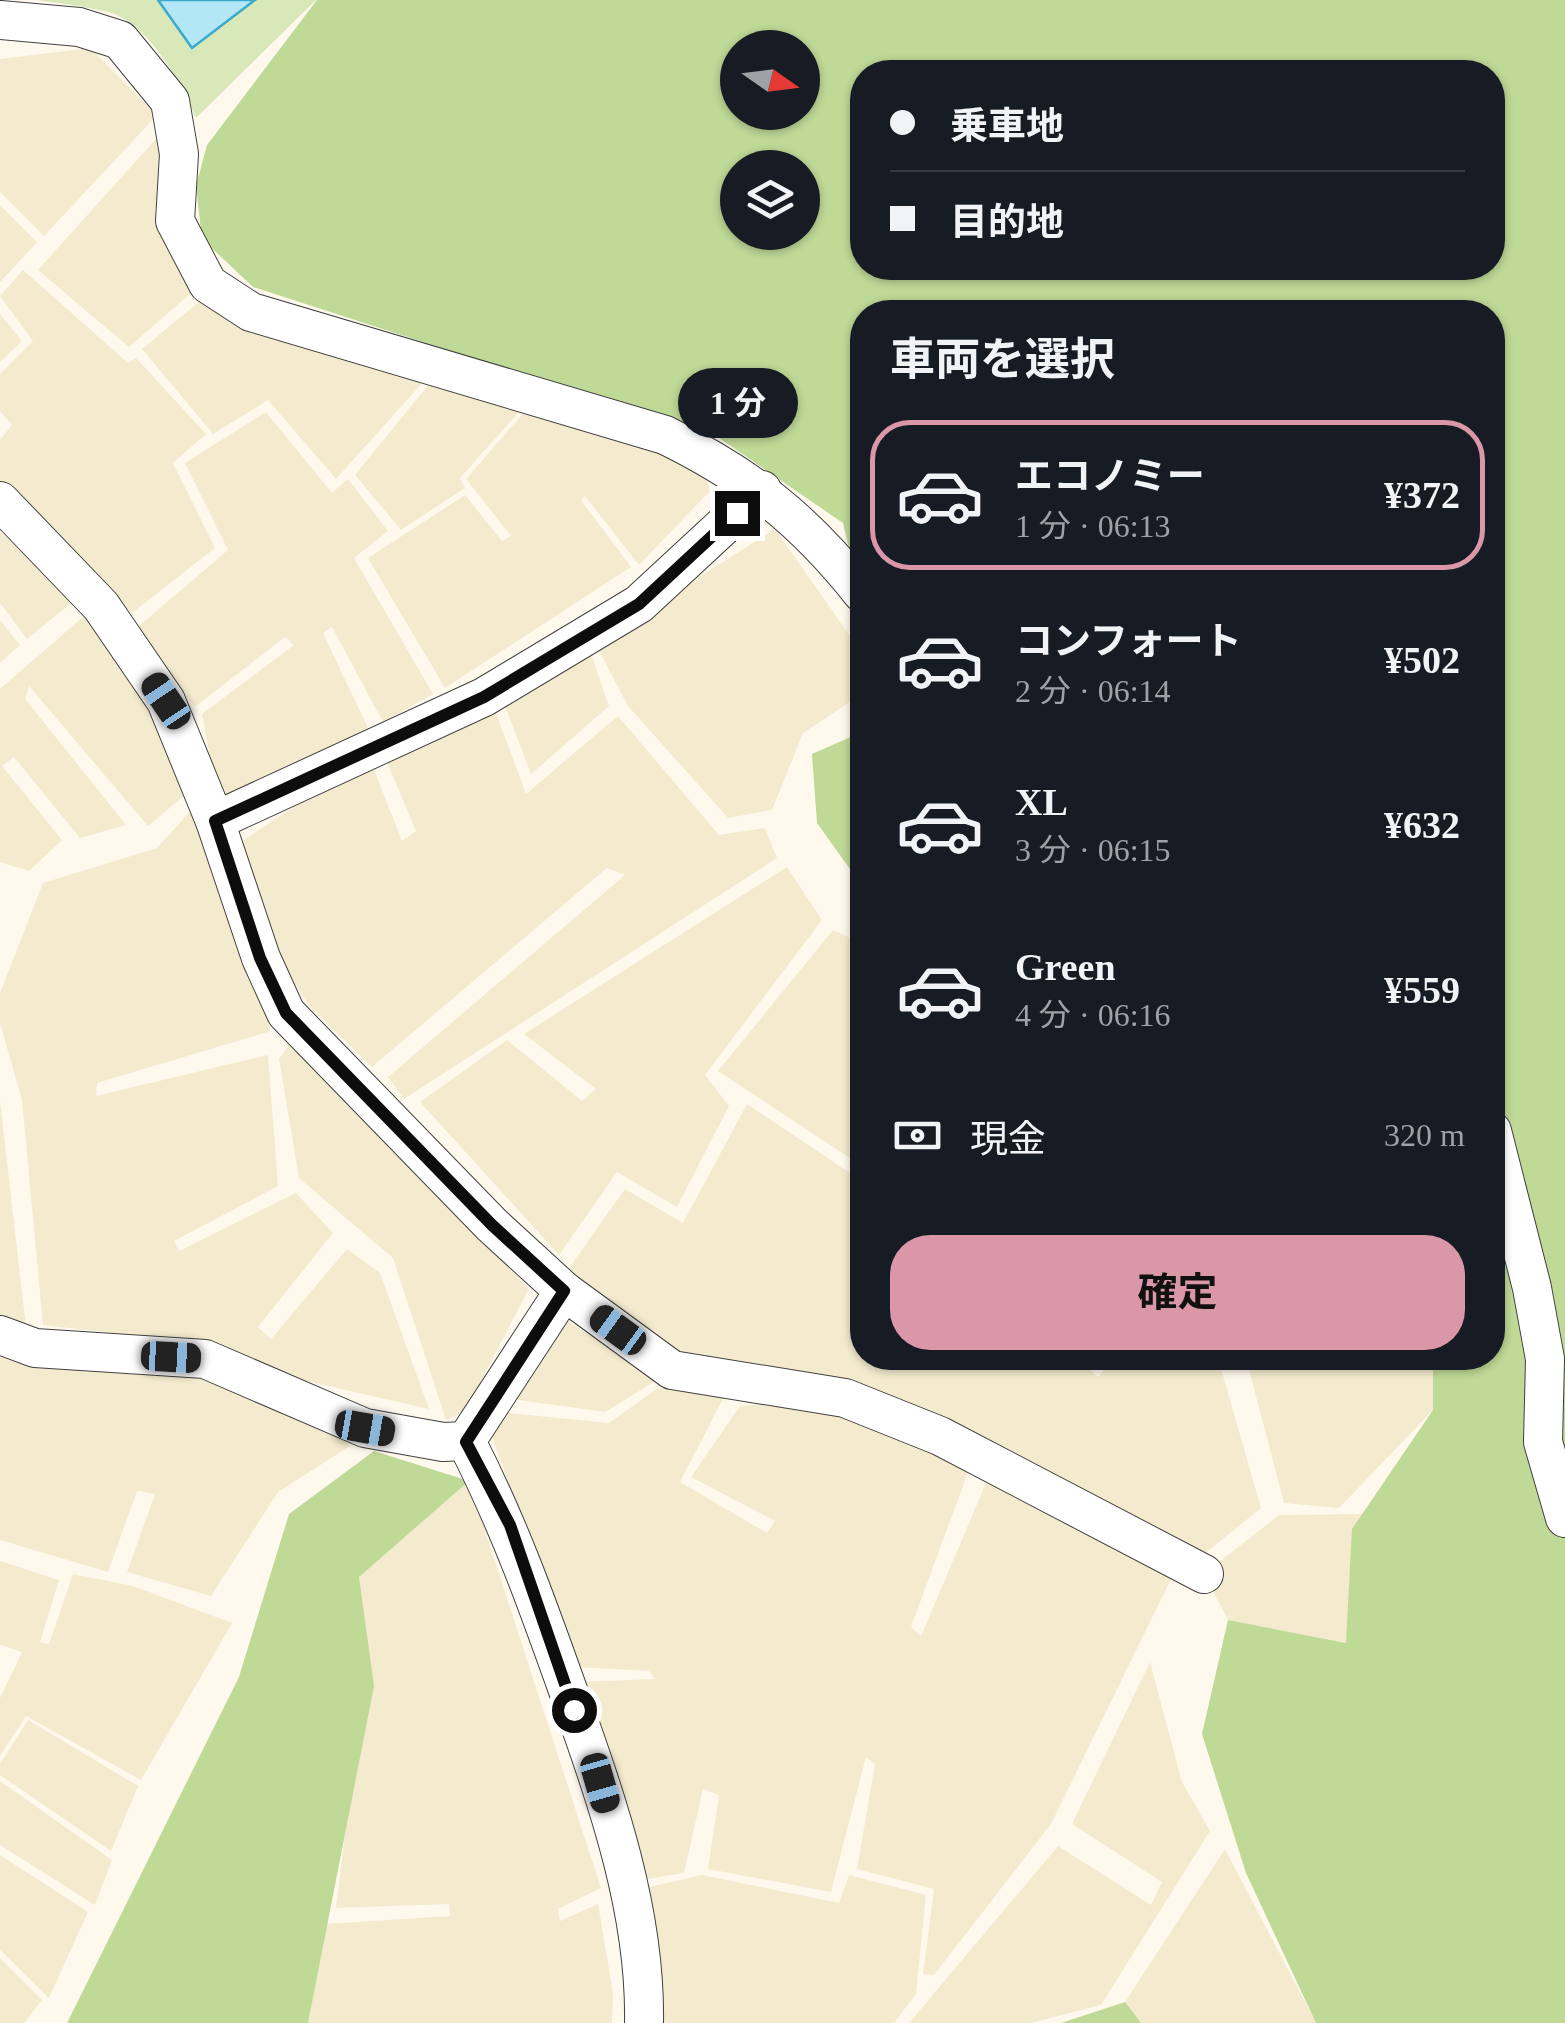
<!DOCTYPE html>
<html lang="ja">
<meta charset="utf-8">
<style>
:root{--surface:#171b24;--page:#242831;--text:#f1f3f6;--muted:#9ea1a6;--line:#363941;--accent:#d997a7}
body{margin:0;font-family:"Times New Roman","Noto Sans JP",serif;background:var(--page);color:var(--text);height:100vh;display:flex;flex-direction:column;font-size:38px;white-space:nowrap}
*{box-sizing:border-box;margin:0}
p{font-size:32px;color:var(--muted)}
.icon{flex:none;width:55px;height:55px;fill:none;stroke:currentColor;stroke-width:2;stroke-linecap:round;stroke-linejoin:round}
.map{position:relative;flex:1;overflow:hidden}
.drawer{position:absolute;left:850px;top:300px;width:655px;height:1070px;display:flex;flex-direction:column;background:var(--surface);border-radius:40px;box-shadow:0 2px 8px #0004}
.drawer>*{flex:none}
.guide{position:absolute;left:850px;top:60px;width:655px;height:220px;border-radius:40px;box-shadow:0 2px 8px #0004;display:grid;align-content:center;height:220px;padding:0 40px;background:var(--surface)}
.needle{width:65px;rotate:104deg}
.controls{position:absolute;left:720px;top:30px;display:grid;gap:20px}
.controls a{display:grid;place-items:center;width:100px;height:100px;border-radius:50%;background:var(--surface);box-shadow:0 2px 8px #0004;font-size:50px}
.end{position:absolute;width:45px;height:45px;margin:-22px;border:12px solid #0d0d0d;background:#fff;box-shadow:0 0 0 5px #fff}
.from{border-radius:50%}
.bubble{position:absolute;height:70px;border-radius:35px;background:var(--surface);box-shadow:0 2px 8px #0004;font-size:32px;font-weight:700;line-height:70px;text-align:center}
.car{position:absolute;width:30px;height:60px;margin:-30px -15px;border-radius:12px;box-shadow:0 0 8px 2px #0007;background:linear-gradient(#222 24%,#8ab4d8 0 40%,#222 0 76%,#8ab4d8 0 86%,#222 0)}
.guide b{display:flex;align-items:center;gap:35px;height:95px;font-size:38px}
.guide b+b{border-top:2px solid var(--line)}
.guide i{width:25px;height:25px;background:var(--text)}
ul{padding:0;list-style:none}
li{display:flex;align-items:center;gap:30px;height:150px;margin:0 20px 15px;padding:0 20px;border:5px solid transparent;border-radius:40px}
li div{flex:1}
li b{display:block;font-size:38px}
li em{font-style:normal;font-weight:700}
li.selected{border-color:var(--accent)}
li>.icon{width:90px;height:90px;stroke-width:1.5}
h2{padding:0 40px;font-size:45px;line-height:120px}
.pay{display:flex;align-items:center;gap:25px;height:110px;padding:0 40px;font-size:38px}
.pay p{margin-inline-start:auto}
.action{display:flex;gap:20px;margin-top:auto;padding:20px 40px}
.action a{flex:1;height:115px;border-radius:40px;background:var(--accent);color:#111;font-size:40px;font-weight:700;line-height:115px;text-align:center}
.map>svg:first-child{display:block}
.farmland{fill:#f4ebce}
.green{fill:#d9e8b8}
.forest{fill:#bfd997;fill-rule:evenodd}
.water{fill:#b3e7f5;stroke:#3ba9cb;stroke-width:2.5}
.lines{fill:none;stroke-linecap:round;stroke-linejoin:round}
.street-casing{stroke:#404040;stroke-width:40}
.street{stroke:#fff;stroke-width:38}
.route{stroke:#0d0d0d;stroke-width:12}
</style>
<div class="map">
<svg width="1565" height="2023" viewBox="0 0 1565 2023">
<rect width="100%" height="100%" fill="#fff8ed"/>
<g class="farmland">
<polygon points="90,48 157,115 44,236 0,192 0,59"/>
<polygon points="164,130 198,287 129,347 38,270"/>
<polygon points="0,205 37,242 0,282"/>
<polygon points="23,270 128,363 136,358 206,434 173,463 215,548 132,613 0,482 0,440 12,425 0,411 0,374 33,341 0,296"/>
<polygon points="205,297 424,381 336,479 268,400 213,434 142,349"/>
<polygon points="0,314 22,341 0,362"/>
<polygon points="429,384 519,412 460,478 465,488 401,530 355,475"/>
<polygon points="526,410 704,468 710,491 639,565 585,496 581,500 631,567 445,688 368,558 465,495 502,541 511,536 466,479"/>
<polygon points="266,412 332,493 348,479 388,531 354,558 433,694 383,722 332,627 323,633 369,730 218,800 202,714 294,645 285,637 195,707 133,631 228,550 185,463"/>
<polygon points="775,529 862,653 862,694 803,733 772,810 728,818 628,706 595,643"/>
<polygon points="0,532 75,600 27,639 0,603"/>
<polygon points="91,610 140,683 191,790 148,826 29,686 25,699 126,825 80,838 14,757 2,766 62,840 29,871 0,862 0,689"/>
<polygon points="0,620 20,645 0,663"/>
<polygon points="591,654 609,706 531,774 505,706"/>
<polygon points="495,710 526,794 618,716 719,835 765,828 777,858 404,1099 388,1077 625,875 607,868 372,1067 310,1007 278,958 241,842 369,757 402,841 416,831 383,753"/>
<polygon points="195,806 271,1031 97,1083 96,1096 268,1055 278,1186 174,1241 179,1251 296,1193 333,1233 258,1327 271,1339 347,1249 380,1273 429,1409 263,1371 182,1341 43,1325 22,1100 0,1023 0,993 43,883 157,848"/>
<polygon points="787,867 822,920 705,1075 729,1106 677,1207 617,1172 559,1255 420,1102 507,1040 582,1101 596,1089 524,1034"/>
<polygon points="833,930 862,943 862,1166 718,1071"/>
<polygon points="295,1036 364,1118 529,1289 465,1411 446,1420 393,1258 299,1178 279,1059"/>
<polygon points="0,1101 26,1327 0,1318"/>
<polygon points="747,1104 862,1181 862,1358 1077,1358 1098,1377 1114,1358 1218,1358 1261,1508 1188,1567 971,1464 911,1627 921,1636 989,1476 1175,1571 1051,1824 934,1975 923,1974 934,1889 857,1869 875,1764 866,1757 831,1892 708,1869 719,1795 703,1789 684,1873 636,1881 576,1682 655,1679 649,1671 574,1667 488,1425 499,1412 609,1423 658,1388 724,1397 680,1482 767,1533 775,1521 691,1477 740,1406 832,1398 672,1370 567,1271 625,1189 683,1223"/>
<polygon points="566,1320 659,1379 605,1412 505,1398"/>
<polygon points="0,1357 30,1367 210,1378 323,1424 350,1446 278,1492 211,1596 127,1572 155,1494 137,1491 108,1572 0,1540"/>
<polygon points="1246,1358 1433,1358 1433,1410 1339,1508 1284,1503"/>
<polygon points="469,1481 601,1888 558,1909 560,1921 598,1904 613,1993 612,2023 308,2023 326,1924 450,1916 449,1904 336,1908 346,1826 359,1577"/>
<polygon points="1362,1514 1346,1643 1228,1620 1204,1574 1279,1515"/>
<polygon points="0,1561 59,1580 40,1642 49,1644 73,1574 133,1586 232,1623 141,1780 26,1716 0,1756 0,1698 22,1652 0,1645"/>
<polygon points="1150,1662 1182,1782 1210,1831 1101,2005 1031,2023 909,2023 1058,1846 1151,1905 1162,1882 1072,1824"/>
<polygon points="28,1720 138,1786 111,1851 0,1775 0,1764"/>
<polygon points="0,1781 112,1860 95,1905 0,1845"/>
<polygon points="1225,1849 1316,2023 1140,2023 1125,2002"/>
<polygon points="0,1855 88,1912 49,1998 0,1950"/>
<polygon points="702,1875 839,1903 849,1875 926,1895 916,1994 894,2023 646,2023 631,1891"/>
<polygon points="0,1958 42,2000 24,2023 0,2023"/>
</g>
<path class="green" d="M38 0H316L196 118C180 82 149 23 108 12 85 6 61 4 38 0Z"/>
<g class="forest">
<path d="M317 0H1565V2023H1316L1246 1873 1202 1734 1228 1620 1346 1643 1352 1529 1433 1410V1358H1492V312H862V603L843 523 719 438 253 287 202 239 196 186 207 145ZM738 48H802V112H738ZM862 72H1492V268H862ZM738 168H802V232H738Z"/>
<polygon points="862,732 862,886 817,823 812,754"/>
<polygon points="374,1451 469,1481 359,1577 374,1686 308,2023 67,2023 239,1677 289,1514"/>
<polygon points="1125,2002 1141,2023 1061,2023"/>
</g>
<polygon class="water" points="158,0 255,0 192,48"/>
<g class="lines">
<g class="street-casing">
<g id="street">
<path d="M0 20 79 27 120 40 170 101 179 154 175 221 208 284 251 312 665 435C749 476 804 520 862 593"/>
<polyline points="0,501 101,606 166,701 215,821 261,958 286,1013 492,1225 564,1291 672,1370 845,1398 940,1436 1204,1574"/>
<polyline points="215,821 484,697 639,604 762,490"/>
<polyline points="1492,1131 1532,1288 1545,1359 1543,1442 1565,1518"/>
<polyline points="0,1335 35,1348 205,1359 365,1428 443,1442 466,1441"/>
<path d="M466 1441C510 1527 538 1606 570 1696 607 1801 646 1910 644 2023"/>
<polyline points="466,1441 564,1291"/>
</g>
</g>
<use href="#street" class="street"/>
</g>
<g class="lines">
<polyline class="route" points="574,1710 510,1525 466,1442 564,1291 492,1225 286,1013 260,958 215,821 484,697 639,604 737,513"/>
</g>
</svg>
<div class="controls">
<a><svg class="needle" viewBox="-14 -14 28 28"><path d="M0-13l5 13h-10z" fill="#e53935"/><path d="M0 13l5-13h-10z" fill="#9ea1a6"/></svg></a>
<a><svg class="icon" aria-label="layers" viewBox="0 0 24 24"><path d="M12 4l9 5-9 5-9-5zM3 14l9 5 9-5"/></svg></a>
</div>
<i class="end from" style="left:574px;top:1710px"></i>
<i class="end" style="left:737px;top:513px"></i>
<div class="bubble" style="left:678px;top:368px;width:120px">1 分</div>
<i class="car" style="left:166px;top:701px;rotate:326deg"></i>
<i class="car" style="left:618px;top:1330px;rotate:306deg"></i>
<i class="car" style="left:171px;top:1357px;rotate:93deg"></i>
<i class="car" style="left:365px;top:1428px;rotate:100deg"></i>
<i class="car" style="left:600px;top:1783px;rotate:164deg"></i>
<div class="guide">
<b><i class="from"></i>乗車地</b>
<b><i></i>目的地</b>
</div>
<section class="drawer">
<h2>車両を選択</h2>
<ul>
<li class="selected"><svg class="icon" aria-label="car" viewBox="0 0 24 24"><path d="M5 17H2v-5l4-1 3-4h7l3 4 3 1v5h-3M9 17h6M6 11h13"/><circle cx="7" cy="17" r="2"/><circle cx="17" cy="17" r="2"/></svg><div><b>エコノミー</b><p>1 分 · 06:13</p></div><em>¥372</em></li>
<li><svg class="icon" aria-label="car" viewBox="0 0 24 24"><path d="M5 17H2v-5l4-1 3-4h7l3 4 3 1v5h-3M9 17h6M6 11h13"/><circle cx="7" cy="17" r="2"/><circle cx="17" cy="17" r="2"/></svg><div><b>コンフォート</b><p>2 分 · 06:14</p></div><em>¥502</em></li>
<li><svg class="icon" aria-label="car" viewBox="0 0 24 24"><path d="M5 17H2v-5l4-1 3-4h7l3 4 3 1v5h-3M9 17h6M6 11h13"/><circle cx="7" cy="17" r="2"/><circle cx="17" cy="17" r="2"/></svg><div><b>XL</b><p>3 分 · 06:15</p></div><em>¥632</em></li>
<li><svg class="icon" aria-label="car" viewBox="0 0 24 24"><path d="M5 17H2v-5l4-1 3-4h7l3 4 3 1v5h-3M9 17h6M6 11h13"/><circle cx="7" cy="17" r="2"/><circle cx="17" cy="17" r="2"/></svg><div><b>Green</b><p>4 分 · 06:16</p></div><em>¥559</em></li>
</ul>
<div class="pay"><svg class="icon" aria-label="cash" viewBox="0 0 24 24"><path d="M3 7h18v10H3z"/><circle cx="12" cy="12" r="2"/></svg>現金<p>320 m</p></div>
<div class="action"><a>確定</a></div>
</section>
</div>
